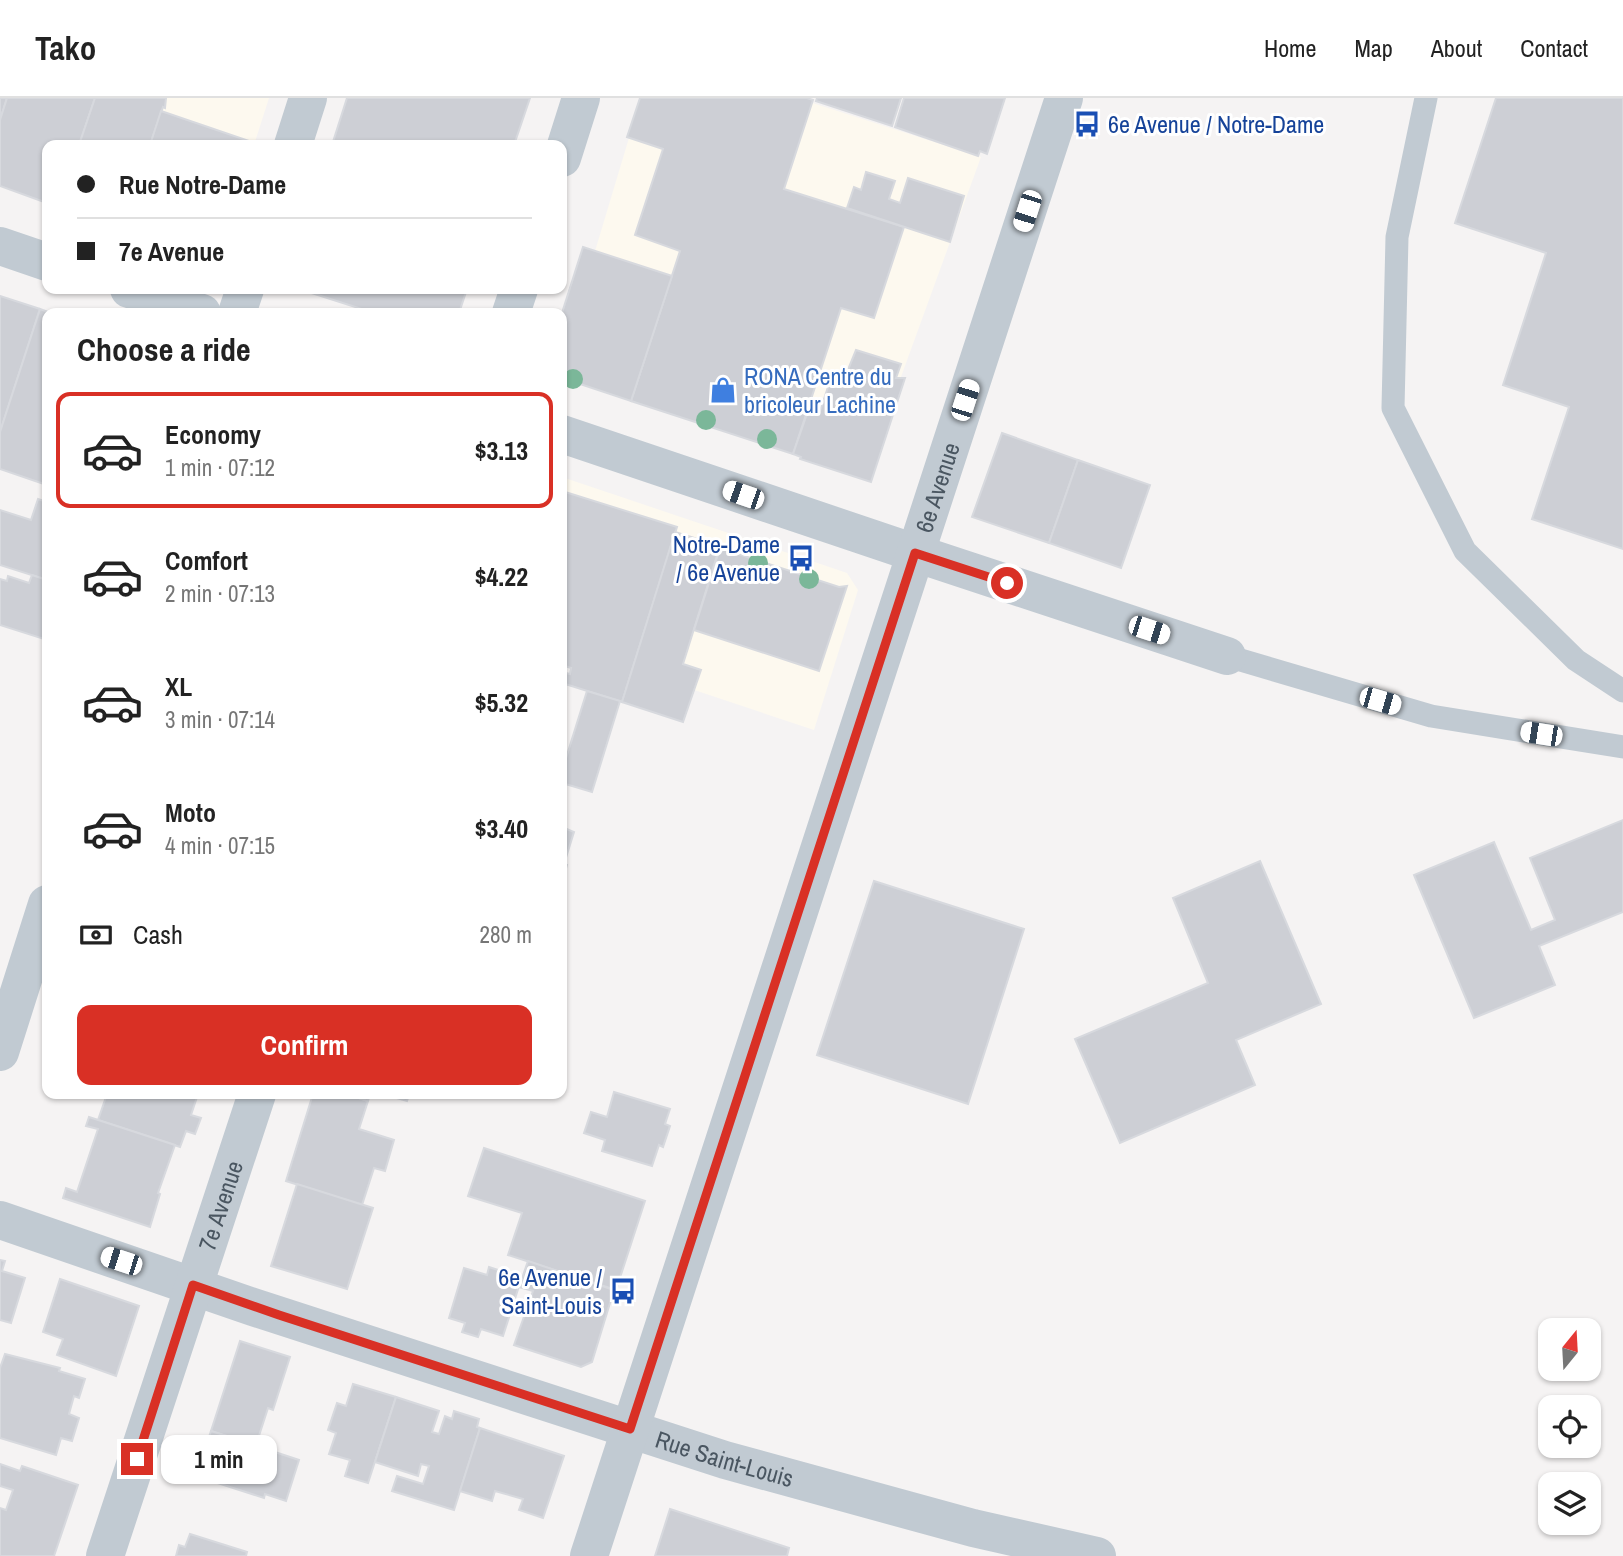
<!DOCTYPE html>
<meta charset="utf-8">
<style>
:root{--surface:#fff;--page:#f2f2f2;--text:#222;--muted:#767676;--line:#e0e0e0;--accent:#d93025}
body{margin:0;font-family:"Archivo Narrow",sans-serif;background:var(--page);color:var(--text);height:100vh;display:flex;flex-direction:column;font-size:26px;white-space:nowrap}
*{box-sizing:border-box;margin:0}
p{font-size:23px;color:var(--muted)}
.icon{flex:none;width:38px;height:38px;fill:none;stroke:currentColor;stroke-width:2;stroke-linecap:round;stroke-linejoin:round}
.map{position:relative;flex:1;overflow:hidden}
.sheet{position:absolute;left:42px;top:210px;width:525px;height:791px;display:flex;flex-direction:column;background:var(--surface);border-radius:14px;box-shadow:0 2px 5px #0004}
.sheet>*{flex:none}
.top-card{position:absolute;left:42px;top:42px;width:525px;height:154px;border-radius:14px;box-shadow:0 2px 5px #0004;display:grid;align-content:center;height:154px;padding:0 35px;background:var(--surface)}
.needle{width:46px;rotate:18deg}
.buttons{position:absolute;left:1538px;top:1220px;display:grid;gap:14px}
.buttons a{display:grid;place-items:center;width:63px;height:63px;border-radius:14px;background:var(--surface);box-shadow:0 2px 5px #0004;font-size:35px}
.end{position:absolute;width:32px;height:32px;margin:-16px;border:9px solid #d93025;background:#fff;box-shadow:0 0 0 4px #fff}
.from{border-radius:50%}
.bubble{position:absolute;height:49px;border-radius:14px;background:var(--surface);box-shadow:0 2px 5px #0004;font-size:23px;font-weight:800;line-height:49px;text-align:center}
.car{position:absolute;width:21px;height:42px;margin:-21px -10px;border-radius:9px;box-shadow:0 0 5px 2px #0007;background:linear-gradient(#fff 24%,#345 0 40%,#fff 0 76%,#345 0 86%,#fff 0)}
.top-card b{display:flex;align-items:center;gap:24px;height:66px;font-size:26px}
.top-card b+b{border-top:2px solid var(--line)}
.top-card i{width:18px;height:18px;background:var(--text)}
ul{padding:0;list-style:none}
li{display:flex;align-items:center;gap:21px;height:116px;margin:0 14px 10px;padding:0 21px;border:4px solid transparent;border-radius:14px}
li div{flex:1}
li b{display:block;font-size:26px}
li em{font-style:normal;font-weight:800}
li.selected{border-color:var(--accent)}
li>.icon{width:63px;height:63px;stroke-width:1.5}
h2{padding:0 35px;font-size:32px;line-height:84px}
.pay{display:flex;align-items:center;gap:18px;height:77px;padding:0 35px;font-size:26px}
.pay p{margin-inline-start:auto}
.cta{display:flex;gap:14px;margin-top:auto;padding:14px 35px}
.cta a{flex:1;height:80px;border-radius:14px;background:var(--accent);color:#fff;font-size:28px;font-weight:800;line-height:80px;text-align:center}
header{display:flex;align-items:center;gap:42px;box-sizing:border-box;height:98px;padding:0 35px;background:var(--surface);border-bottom:2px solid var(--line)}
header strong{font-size:33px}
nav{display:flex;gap:38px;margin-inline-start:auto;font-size:24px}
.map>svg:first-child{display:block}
.commercial{fill:#fdf9ef}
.building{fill:#cdcfd5;stroke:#d7d9de;stroke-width:2}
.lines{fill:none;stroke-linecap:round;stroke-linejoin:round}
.service{stroke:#c1cad2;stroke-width:23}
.minor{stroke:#c1cad2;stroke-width:38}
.tertiary{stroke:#c1cad2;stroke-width:38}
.tree{fill:#7bb799}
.route{stroke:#d93025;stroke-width:9}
.labels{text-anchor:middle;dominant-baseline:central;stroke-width:6;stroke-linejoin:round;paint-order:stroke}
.transit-label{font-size:24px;fill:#164399;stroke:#fff;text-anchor:end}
.shop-label{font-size:24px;fill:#366cbe;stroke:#fff;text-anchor:start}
.street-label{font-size:24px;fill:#4a5661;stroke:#fff}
</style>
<header>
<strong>Tako</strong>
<nav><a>Home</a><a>Map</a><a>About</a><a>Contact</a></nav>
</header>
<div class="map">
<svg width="1623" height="1458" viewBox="0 0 1623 1458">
<rect width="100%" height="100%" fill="#f5f3f3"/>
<g class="commercial">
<polygon points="0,0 269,0 254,47 47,47 47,104 0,89"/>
<polygon points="641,0 797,0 981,59 866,375 562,278 562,263"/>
<polygon points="562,379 847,475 858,492 814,632 562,548"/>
</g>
<g class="building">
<polygon points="0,0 7,0 0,22"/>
<polygon points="7,0 95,0 79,47 47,47 47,105 0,88 0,22"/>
<polygon points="95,0 166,0 165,10 163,9 150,47 79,47"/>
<polygon points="347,0 530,0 514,47 332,47"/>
<polygon points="640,0 807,0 813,2 784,91 904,129 874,220 841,210 793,356 631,303 680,153 635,137 663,51 627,39"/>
<polygon points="817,0 901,0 892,28 816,3"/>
<polygon points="904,0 1005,0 987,56 980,53 978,58 895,29"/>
<polygon points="1496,0 1623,0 1623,451 1532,421 1569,309 1503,287 1546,155 1455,125"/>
<polygon points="161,13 252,44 250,47 150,47"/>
<polygon points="866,74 895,83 889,101 900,105 908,80 964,98 950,144 847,110 854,89 861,92"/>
<polygon points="583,149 672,178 631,303 562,280 562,215"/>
<polygon points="299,191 467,191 459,215 374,215"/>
<polygon points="0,198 40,211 0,334"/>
<polygon points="40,211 51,215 47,215 47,387 0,371 0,334"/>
<polygon points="856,252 901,266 896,280 905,280 871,384 800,361 801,359 793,356 808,313 819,316 831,280 843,284"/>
<polygon points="1002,335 1078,362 1049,445 972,419"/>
<polygon points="1078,362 1150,387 1121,470 1049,445"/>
<polygon points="562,393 677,429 622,604 562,585 562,574 570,576 571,570 562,567"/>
<polygon points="38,401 47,404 47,482 0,467 0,412 31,422"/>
<polygon points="675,434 720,448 683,566 701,572 683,624 622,604"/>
<polygon points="720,450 839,489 847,488 819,573 694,532"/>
<polygon points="32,477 47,482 47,542 0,527 0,481 7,483 8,478 29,485"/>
<polygon points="587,593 620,603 592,694 562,685 562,673"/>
<polygon points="1623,722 1623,814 1539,848 1555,887 1474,920 1414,777 1494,744 1531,832 1555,822 1530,760"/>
<polygon points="562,729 574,734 564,766 567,767 563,781"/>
<polygon points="1260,763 1321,906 1236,942 1255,987 1120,1045 1075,941 1208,885 1173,800"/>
<polygon points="874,783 1024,831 968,1006 817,957"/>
<polygon points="614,994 670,1011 665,1026 670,1028 663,1049 659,1047 652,1068 602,1053 605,1042 584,1035 591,1014 607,1019"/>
<polygon points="107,996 198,996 191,1017 201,1020 195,1036 186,1033 180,1049 98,1022"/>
<polygon points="313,996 346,996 368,1003 359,1031 394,1042 385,1073 374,1070 362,1107 286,1083"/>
<polygon points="346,996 370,996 368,1003"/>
<polygon points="383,996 409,996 407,1003"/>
<polygon points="89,1019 175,1047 158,1095 160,1096 150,1129 63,1100 66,1090 77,1094 98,1031 86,1028"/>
<polygon points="484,1050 645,1103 616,1192 508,1157 522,1115 468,1098"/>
<polygon points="297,1086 373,1110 347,1191 271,1168"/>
<polygon points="0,1162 5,1163 2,1173 25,1180 11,1225 0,1222"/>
<polygon points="528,1163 614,1192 592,1264 581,1269 514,1247 533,1193 519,1189"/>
<polygon points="489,1169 504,1174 502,1182 519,1188 503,1238 481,1231 478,1239 462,1234 465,1225 449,1220 464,1170 487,1177"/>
<polygon points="60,1181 139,1208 116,1278 57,1257 63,1241 43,1234"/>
<polygon points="240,1243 290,1259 273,1312 268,1310 256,1347 211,1333"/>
<polygon points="5,1256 60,1270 59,1273 85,1281 79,1300 74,1298 69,1316 79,1320 72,1343 61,1340 56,1357 0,1340 0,1270"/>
<polygon points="353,1286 396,1299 368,1385 345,1378 350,1362 329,1356 336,1335 328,1332 337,1305 346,1308"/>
<polygon points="396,1299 439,1313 432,1334 439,1336 445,1318 452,1321 454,1313 479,1321 477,1329 480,1330 454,1412 392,1393 397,1378 423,1386 429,1368 421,1366 418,1378 375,1364"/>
<polygon points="480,1330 564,1358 543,1420 519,1412 523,1401 495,1393 492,1403 460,1393"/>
<polygon points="211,1333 299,1362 286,1403 265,1396 264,1400 196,1378 201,1362 192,1360 197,1345 206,1348"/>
<polygon points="0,1366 20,1373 22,1368 78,1387 54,1458 0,1458 0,1410 6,1412 13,1392 0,1388"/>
<polygon points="670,1411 789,1450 787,1458 655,1458"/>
<polygon points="190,1436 247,1454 246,1458 176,1458 179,1447 185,1449"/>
</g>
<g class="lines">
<g class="service">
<polyline points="1426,0 1397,139 1393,310 1465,453 1576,562 1623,593"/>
<polyline points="1227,558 1431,618 1623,649"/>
</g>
<g class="minor">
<polyline points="293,47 308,0"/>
<polyline points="562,60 581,0"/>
<polyline points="237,215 245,191"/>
<polyline points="511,215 519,191"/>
<polyline points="915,455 1227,558"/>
<polyline points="0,954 47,806"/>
<path id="s1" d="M0 1122 253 1209 725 1362 973 1430 1097 1458"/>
<path id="s2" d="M105 1458 257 996"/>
</g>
<g class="tertiary">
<polyline points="0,148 47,164"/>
<polyline points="129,191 202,215"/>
<polyline points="562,336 915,455"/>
<path id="s3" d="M589 1458 1064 0"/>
</g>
</g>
<g class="tree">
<circle cx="573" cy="281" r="10"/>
<circle cx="706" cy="322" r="10"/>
<circle cx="767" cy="341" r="10"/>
<circle cx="758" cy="465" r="10"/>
<circle cx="809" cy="481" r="10"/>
</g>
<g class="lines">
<polyline class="route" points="137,1361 193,1187 279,1217 630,1331 915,455 1007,485"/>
</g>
<defs>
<g id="bus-bare" transform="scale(2.1)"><path d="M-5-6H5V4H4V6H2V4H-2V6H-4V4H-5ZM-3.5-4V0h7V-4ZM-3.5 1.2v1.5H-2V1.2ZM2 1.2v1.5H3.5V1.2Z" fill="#1a4fb4" stroke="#fff" stroke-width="2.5" paint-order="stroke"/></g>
<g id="shop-bare" transform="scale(2.1)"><path d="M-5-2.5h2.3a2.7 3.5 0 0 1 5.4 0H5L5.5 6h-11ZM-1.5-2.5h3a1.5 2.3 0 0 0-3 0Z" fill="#3f7fe0" stroke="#fff" stroke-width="2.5" paint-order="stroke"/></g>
</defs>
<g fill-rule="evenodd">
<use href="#bus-bare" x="1087" y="26"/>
<use href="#shop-bare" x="723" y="292"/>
<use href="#bus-bare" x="801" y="460"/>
<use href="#bus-bare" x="623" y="1193"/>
</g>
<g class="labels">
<g class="transit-label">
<text x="1108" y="26" text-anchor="start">6e Avenue / Notre-Dame</text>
<text x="780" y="446">Notre-Dame<tspan x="780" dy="28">/ 6e Avenue</tspan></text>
<text x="602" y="1179">6e Avenue /<tspan x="602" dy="28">Saint-Louis</tspan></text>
</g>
<g class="shop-label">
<text x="744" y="278">RONA Centre du<tspan x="744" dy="28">bricoleur Lachine</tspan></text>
</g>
<g class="street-label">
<text stroke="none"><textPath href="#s3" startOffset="1124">6e Avenue</textPath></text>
<text stroke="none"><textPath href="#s2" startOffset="369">7e Avenue</textPath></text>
<text stroke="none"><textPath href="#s1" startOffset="763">Rue Saint-Louis</textPath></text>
</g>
</g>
</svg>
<div class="buttons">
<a><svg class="needle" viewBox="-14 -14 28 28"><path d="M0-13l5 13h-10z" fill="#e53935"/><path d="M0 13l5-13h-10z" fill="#767676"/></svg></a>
<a><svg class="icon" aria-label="locate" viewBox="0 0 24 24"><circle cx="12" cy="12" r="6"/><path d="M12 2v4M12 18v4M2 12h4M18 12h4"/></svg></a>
<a><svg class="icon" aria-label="layers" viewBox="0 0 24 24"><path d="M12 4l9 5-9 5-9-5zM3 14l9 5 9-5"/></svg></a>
</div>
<i class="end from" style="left:1007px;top:485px"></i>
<i class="end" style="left:137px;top:1361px"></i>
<div class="bubble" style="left:161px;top:1337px;width:116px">1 min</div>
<i class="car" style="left:1027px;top:113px;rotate:198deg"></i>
<i class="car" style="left:965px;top:302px;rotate:18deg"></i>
<i class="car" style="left:743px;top:397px;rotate:289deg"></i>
<i class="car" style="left:1149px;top:532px;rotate:108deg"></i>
<i class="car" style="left:1380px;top:603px;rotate:106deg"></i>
<i class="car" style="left:1541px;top:636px;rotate:279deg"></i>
<i class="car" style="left:121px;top:1163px;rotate:288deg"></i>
<div class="top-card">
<b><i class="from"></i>Rue Notre-Dame</b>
<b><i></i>7e Avenue</b>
</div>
<section class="sheet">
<h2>Choose a ride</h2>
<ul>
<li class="selected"><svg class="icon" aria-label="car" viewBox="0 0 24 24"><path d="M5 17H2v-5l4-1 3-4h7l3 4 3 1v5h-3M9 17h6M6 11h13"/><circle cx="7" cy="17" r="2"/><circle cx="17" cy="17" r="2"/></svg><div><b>Economy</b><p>1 min · 07:12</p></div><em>$3.13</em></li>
<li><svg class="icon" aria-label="car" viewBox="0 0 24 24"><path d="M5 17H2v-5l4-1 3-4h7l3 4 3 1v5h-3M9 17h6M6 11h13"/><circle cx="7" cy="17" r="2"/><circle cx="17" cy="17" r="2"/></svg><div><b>Comfort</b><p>2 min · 07:13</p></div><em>$4.22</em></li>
<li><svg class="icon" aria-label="car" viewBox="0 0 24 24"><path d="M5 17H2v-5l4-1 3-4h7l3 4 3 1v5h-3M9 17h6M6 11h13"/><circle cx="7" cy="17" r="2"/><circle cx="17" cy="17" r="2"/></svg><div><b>XL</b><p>3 min · 07:14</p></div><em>$5.32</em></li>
<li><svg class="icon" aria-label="car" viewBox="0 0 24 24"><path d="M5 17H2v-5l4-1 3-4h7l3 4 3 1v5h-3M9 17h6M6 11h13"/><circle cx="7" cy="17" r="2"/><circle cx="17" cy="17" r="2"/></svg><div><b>Moto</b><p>4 min · 07:15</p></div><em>$3.40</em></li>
</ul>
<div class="pay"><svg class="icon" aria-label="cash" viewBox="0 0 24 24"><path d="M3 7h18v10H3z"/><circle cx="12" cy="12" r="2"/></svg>Cash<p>280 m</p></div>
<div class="cta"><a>Confirm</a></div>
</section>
</div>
